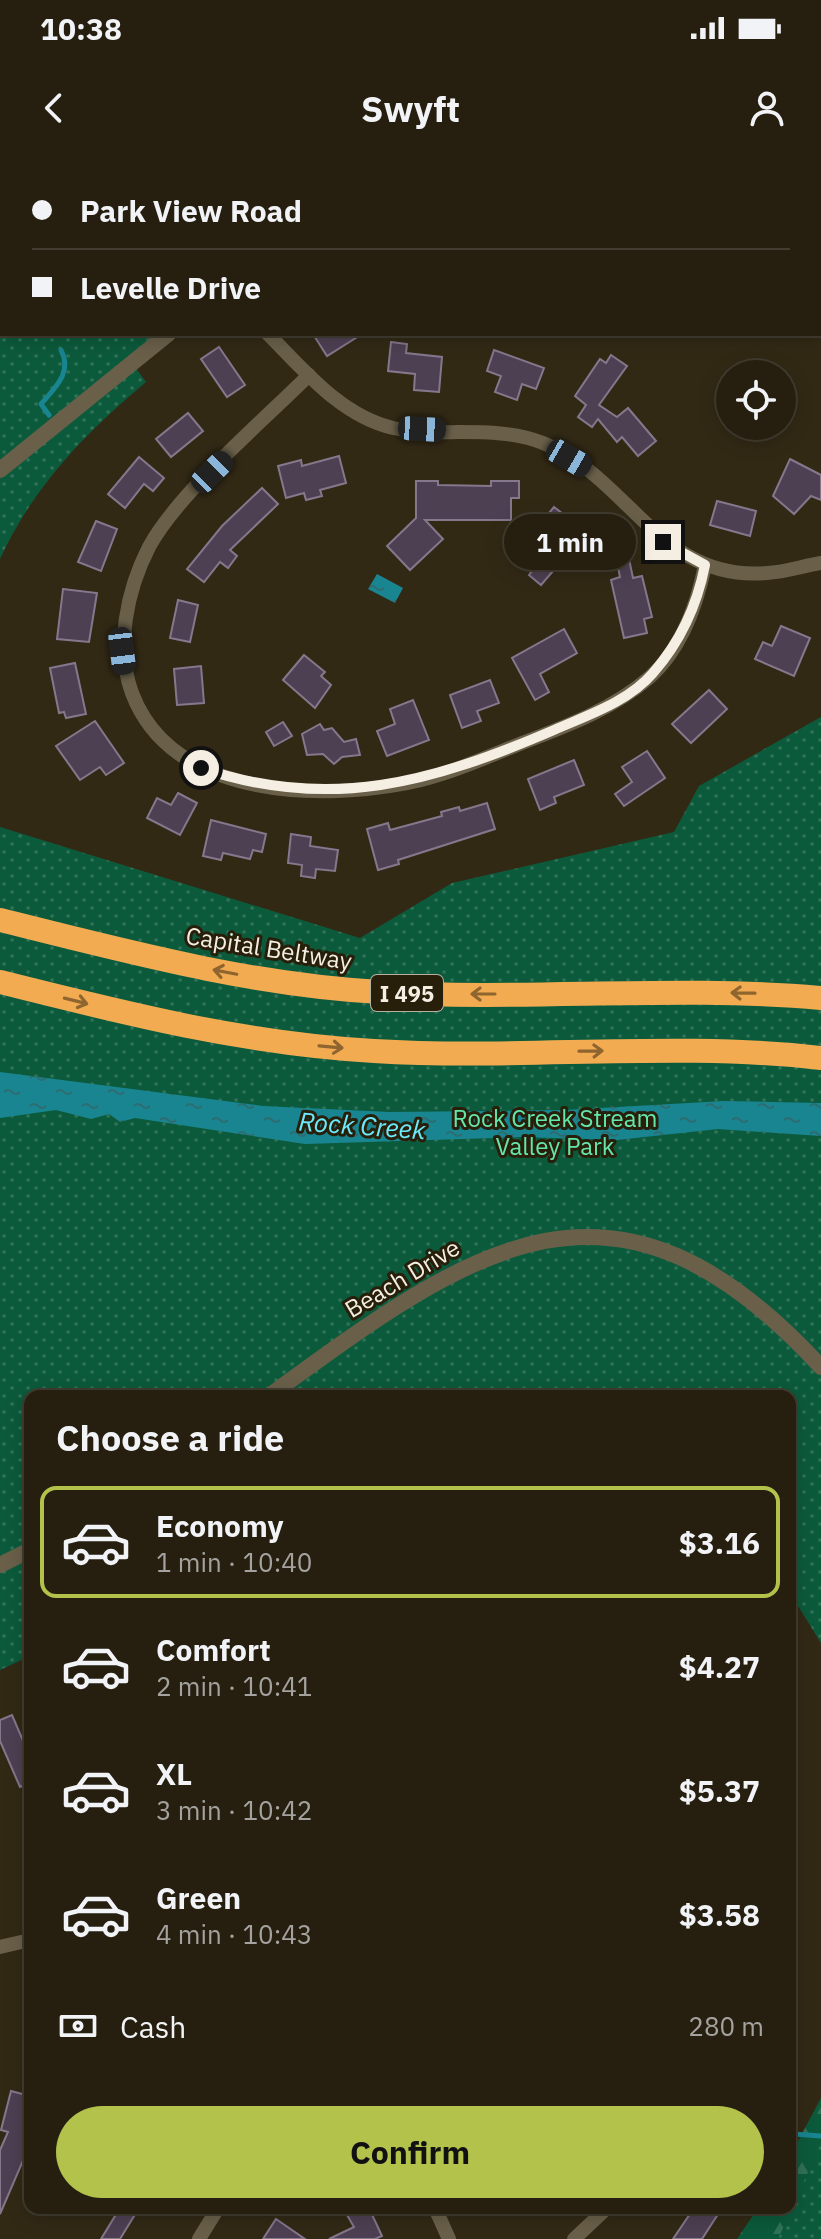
<!DOCTYPE html>
<meta charset="utf-8">
<style>
:root{--surface:#261f10;--page:#322c1e;--text:#f1f3f6;--muted:#a4a29f;--line:#423d30;--accent:#b3c24b}
body{margin:0;font-family:"IBM Plex Sans",sans-serif;background:var(--page);color:var(--text);height:100vh;display:flex;flex-direction:column;font-size:30px;white-space:nowrap}
*{box-sizing:border-box;margin:0}
p{font-size:26px;color:var(--muted)}
.icon{flex:none;width:44px;height:44px;fill:none;stroke:currentColor;stroke-width:2;stroke-linecap:round;stroke-linejoin:round}
.map{position:relative;flex:1;overflow:hidden}
.side{position:absolute;left:24px;top:1230px;width:772px;height:824px;display:flex;flex-direction:column;background:var(--surface);border-radius:16px;box-shadow:0 4px 20px #0003,0 0 0 2px var(--line)}
.side>*{flex:none}
.hud{position:absolute;left:0px;top:0px;width:822px;height:176px;box-shadow:0 4px 20px #0003,0 0 0 2px var(--line);display:grid;align-content:center;height:176px;padding:0 32px;background:var(--surface)}
.controls{position:absolute;left:716px;top:200px;display:grid;gap:16px}
.controls a{display:grid;place-items:center;width:80px;height:80px;border-radius:50%;background:var(--surface);box-shadow:0 4px 20px #0003,0 0 0 2px var(--line);font-size:40px}
.end{position:absolute;width:36px;height:36px;margin:-18px;border:10px solid #f5efe3;background:#111;box-shadow:0 0 0 4px #111}
.from{border-radius:50%}
.bubble{position:absolute;height:56px;border-radius:28px;background:var(--surface);box-shadow:0 4px 20px #0003,0 0 0 2px var(--line);font-size:26px;font-weight:800;line-height:56px;text-align:center}
.car{position:absolute;width:24px;height:48px;margin:-24px -12px;border-radius:10px;box-shadow:0 0 6px 2px #0007;background:linear-gradient(#222 24%,#8ab4d8 0 40%,#222 0 76%,#8ab4d8 0 86%,#222 0)}
.hud b{display:flex;align-items:center;gap:28px;height:76px;font-size:30px}
.hud b+b{border-top:2px solid var(--line)}
.hud i{width:20px;height:20px;background:var(--text)}
ul{padding:0;list-style:none}
li{display:flex;align-items:center;gap:24px;height:112px;margin:0 16px 12px;padding:0 16px;border:4px solid transparent;border-radius:16px}
li div{flex:1}
li b{display:block;font-size:30px}
li em{font-style:normal;font-weight:800}
li.on{border-color:var(--accent)}
li>.icon{width:72px;height:72px;stroke-width:1.5}
h2{padding:0 32px;font-size:36px;line-height:96px}
.pay{display:flex;align-items:center;gap:20px;height:88px;padding:0 32px;font-size:30px}
.pay p{margin-inline-start:auto}
.cta{display:flex;gap:16px;margin-top:auto;padding:16px 32px}
.cta a{flex:1;height:92px;border-radius:48px;background:var(--accent);color:#111;font-size:32px;font-weight:800;line-height:92px;text-align:center}
.status{display:flex;justify-content:space-between;align-items:center;height:56px;padding:0 40px;background:var(--surface);direction:ltr}
.status svg{height:22px;fill:currentColor}
header{display:flex;justify-content:space-between;align-items:center;height:104px;padding:0 32px;background:var(--surface);font-size:36px;font-weight:800}
.map>svg:first-child{display:block}
.forest{fill:url(#forest-firs)}
.park{fill:url(#park-dots)}
.water{fill:url(#water-ripples)}
.lines{fill:none;stroke-linecap:round;stroke-linejoin:round}
.stream{stroke:#198591;stroke-width:5}
.building{fill:#4e4053;stroke:#86778c;stroke-width:2}
.service{stroke:#6a604a;stroke-width:7}
.minor{stroke:#6a604a;stroke-width:14}
.tertiary{stroke:#6a604a;stroke-width:16}
.motorway{stroke:#f3ab52;stroke-width:24}
.oneway{stroke:#8e652e}
.route{stroke:#f5efe3;stroke-width:10}
.labels{text-anchor:middle;dominant-baseline:central;stroke-width:6;stroke-linejoin:round;paint-order:stroke}
.shield{fill:#281f0b;stroke:#b8b1a2;stroke-width:2}
.shield-label{font-size:22px;font-weight:bold;fill:#f5efe3}
.street-label{font-size:24px;fill:#f5efe3;stroke:#281f0b}
.park-label{font-size:24px;fill:#64e6ab;stroke:#281f0b}
.water-label{font-size:26px;font-style:italic;fill:#6aeafb;stroke:#281f0b}
</style>
<div class="status"><b>10:38</b><svg viewBox="0 0 49 12"><path d="M0 12V9h3v3zM5 12V6h3v6zM10 12V3h3v9zM15 12V0h3v12zM26 1h20v11H26zM47 4h2v5h-2z"/></svg></div>
<header><svg class="icon" aria-label="back" viewBox="0 0 24 24"><path d="M15 5l-7 7 7 7"/></svg>Swyft<svg class="icon" aria-label="person" viewBox="0 0 24 24"><circle cx="12" cy="8" r="4"/><path d="M4 21q1-7 8-7t8 7"/></svg></header>
<div class="map">
<svg width="821" height="2079" viewBox="0 0 821 2079">
<defs>
<pattern id="forest-firs" width="22" height="20" patternUnits="userSpaceOnUse" patternTransform="scale(2)"><rect width="22" height="20" fill="#0c5a3c"/><path d="M5 1l3.5 6h-7zM16 11l3.5 6h-7z" fill="#307258"/></pattern>
<pattern id="park-dots" width="8" height="8" patternUnits="userSpaceOnUse" patternTransform="scale(2)"><rect width="8" height="8" fill="#0c5a3c"/><path d="M2 2h.1M6 6h.1" fill="none" stroke="#307258" stroke-width="1.8" stroke-linecap="round"/></pattern>
<pattern id="water-ripples" width="26" height="14" patternUnits="userSpaceOnUse" patternTransform="scale(2)"><rect width="26" height="14" fill="#198591"/><path d="M2 4q2-2 4 0t4 0M15 11q2-2 4 0t4 0" fill="none" stroke="#2d6d72"/></pattern>
</defs>
<rect width="100%" height="100%" fill="#322915"/>
<polygon class="forest" points="821,1938 821,2079 737,2079 758,2048 790,2048 790,1996"/>
<g class="park">
<path d="M0 0H407L2 2V174H176L134 206 146 222C86 272 33 327 0 399Z"/>
<polygon points="821,557 821,1483 790,1433 790,1236 30,1236 30,1496 0,1510 0,667 360,778 452,723 674,672 699,626"/>
<polygon points="821,1983 821,2079 778,2079"/>
</g>
<g class="water">
<polygon points="377,414 403,428 395,443 368,429"/>
<polygon points="0,912 263,946 390,952 565,950 724,941 821,943 821,976 718,969 617,980 524,977 305,984 135,958 120,962 109,954 91,959 56,950 0,958"/>
</g>
<g class="lines">
<g class="stream">
<path d="M49 255 41 244C55 228 73 212 61 190"/>
<polyline points="794,1974 821,1976"/>
</g>
</g>
<g class="building">
<polygon points="313,174 362,174 327,196"/>
<polygon points="391,182 407,184 406,193 442,197 439,232 414,230 415,214 388,211"/>
<polygon points="219,187 245,225 227,237 201,199"/>
<polygon points="494,190 544,208 536,229 522,224 517,240 495,232 501,216 487,211"/>
<polygon points="611,195 627,206 599,245 617,257 628,248 656,281 638,296 622,277 617,282 598,259 592,267 578,257 586,245 575,236 600,199 606,203"/>
<polygon points="188,253 203,271 171,297 156,279"/>
<polygon points="339,296 346,323 320,330 322,336 306,340 304,333 286,338 278,306 301,300 302,306"/>
<polygon points="139,297 164,318 153,331 144,324 125,348 108,334"/>
<polygon points="790,299 821,315 821,340 811,336 794,354 773,336"/>
<polygon points="416,321 438,321 438,325 491,326 491,321 519,321 519,338 511,338 511,360 425,360 443,379 410,410 387,386 416,358"/>
<polygon points="262,328 278,344 230,390 237,396 228,408 220,402 204,422 187,409 222,366"/>
<polygon points="717,341 756,351 750,376 710,365"/>
<polygon points="554,347 567,357 553,373 562,380 543,402 553,411 541,425 529,415 534,408 516,393"/>
<polygon points="96,361 117,369 101,411 78,402"/>
<polygon points="629,399 633,418 642,416 652,457 644,459 647,473 624,478 611,420 620,417 617,402"/>
<polygon points="63,429 97,433 89,482 57,479"/>
<polygon points="178,440 198,445 190,482 170,478"/>
<polygon points="781,466 810,478 794,516 755,499 763,482 772,486"/>
<polygon points="564,469 577,493 540,514 549,532 535,540 512,498"/>
<polygon points="304,495 325,512 321,516 331,525 315,548 283,520"/>
<polygon points="75,503 86,554 66,558 64,552 59,553 50,508"/>
<polygon points="201,506 204,543 177,545 174,509"/>
<polygon points="490,520 499,543 477,551 481,561 462,568 450,535"/>
<polygon points="709,530 727,549 691,583 672,564"/>
<polygon points="413,540 429,580 387,596 377,571 395,564 390,549"/>
<polygon points="95,561 124,603 106,615 100,607 80,620 56,586"/>
<polygon points="283,562 292,576 274,586 266,572"/>
<polygon points="320,564 324,570 332,568 344,582 356,579 360,595 342,597 334,604 323,594 307,595 302,574"/>
<polygon points="647,591 665,618 624,646 615,634 632,622 622,607"/>
<polygon points="574,600 584,625 554,637 556,643 540,650 528,619"/>
<polygon points="178,633 197,643 180,675 147,658 157,638 171,645"/>
<polygon points="487,643 495,669 398,700 399,704 378,710 367,669 388,663 390,670 442,656 441,652 459,647 460,651"/>
<polygon points="211,660 266,674 262,692 253,690 250,699 223,693 221,700 203,696"/>
<polygon points="291,674 311,677 310,686 338,690 335,711 316,709 315,718 301,716 302,705 288,703"/>
<polygon points="12,1555 30,1597 30,1623 20,1627 0,1581 0,1560"/>
<polygon points="11,1931 30,1936 30,1968 25,1996 0,2054 0,1990 8,1972 1,1970"/>
<polygon points="101,2048 139,2048 120,2079 101,2079 115,2056"/>
<polygon points="343,2048 369,2048 382,2076 375,2079 329,2079 354,2067"/>
<polygon points="694,2048 722,2048 702,2079 673,2079"/>
<polygon points="276,2059 305,2079 263,2079"/>
</g>
<g class="lines">
<polyline class="service" points="639,0 641,2"/>
<g class="minor">
<path d="M268 174C304 210 341 256 393 268 442 278 496 264 543 283 630 318 659 422 767 413 785 412 803 406 821 403"/>
<path d="M309 215C263 261 179 332 149 387 127 430 115 487 132 533 171 637 316 641 408 623 447 615 485 598 522 583 567 566 613 549 650 517 681 489 697 445 705 405"/>
<polyline points="0,1787 30,1780"/>
<polyline points="435,2048 449,2079"/>
<polyline points="199,2079 218,2048"/>
<polyline points="574,2079 607,2048"/>
</g>
<g class="tertiary">
<polyline points="393,2 395,0"/>
<polyline points="0,310 168,174"/>
<path d="M269 1236C473 1087 614 982 821 1207"/>
<polyline points="0,1405 30,1390"/>
</g>
<g class="motorway">
<path d="M0 760C125 791 250 825 380 832 527 841 674 825 821 838"/>
<path d="M0 822C123 853 246 884 374 891 523 900 672 881 821 898"/>
</g>
</g>
<defs><path id="oneway-shaft" d="M-6 0H5M1.5-3L5.5 0L1.5 3" fill="none" stroke-width="1.6" stroke-linecap="round" stroke-linejoin="round" transform="scale(2)"/></defs>
<g class="oneway">
<use href="#oneway-shaft" transform="translate(225 812) rotate(-169)"/>
<use href="#oneway-shaft" transform="translate(743 833) rotate(-179)"/>
<use href="#oneway-shaft" transform="translate(483 834) rotate(180)"/>
<use href="#oneway-shaft" transform="translate(76 841) rotate(14)"/>
<use href="#oneway-shaft" transform="translate(331 887) rotate(5)"/>
<use href="#oneway-shaft" transform="translate(591 891) rotate(-1)"/>
</g>
<g class="lines">
<path class="route" d="M201 608C330 652 433 622 554 570 588 555 628 542 653 513 681 481 697 446 705 405L663 382"/>
</g>
<g class="labels">
<rect class="shield" x="371" y="815" width="72" height="36" rx="6"/>
<g class="shield-label">
<text x="407" y="833">I 495</text>
</g>
<g class="street-label">
<text transform="translate(269 788) rotate(9)">Capital Beltway</text>
<text transform="translate(402 1118) rotate(-31)">Beach Drive</text>
</g>
<g class="park-label">
<text x="555" y="958">Rock Creek Stream<tspan x="555" dy="28">Valley Park</tspan></text>
</g>
<g class="water-label">
<text transform="translate(362 965) rotate(4)">Rock Creek</text>
</g>
</g>
</svg>
<div class="controls">
<a><svg class="icon" aria-label="locate" viewBox="0 0 24 24"><circle cx="12" cy="12" r="6"/><path d="M12 2v4M12 18v4M2 12h4M18 12h4"/></svg></a>
</div>
<i class="end from" style="left:201px;top:608px"></i>
<i class="end" style="left:663px;top:382px"></i>
<div class="bubble" style="left:504px;top:354px;width:132px">1 min</div>
<i class="car" style="left:422px;top:269px;rotate:93deg"></i>
<i class="car" style="left:569px;top:298px;rotate:120deg"></i>
<i class="car" style="left:212px;top:312px;rotate:45deg"></i>
<i class="car" style="left:122px;top:491px;rotate:173deg"></i>
<div class="hud">
<b><i class="from"></i>Park View Road</b>
<b><i></i>Levelle Drive</b>
</div>
<section class="side">
<h2>Choose a ride</h2>
<ul>
<li class="on"><svg class="icon" aria-label="car" viewBox="0 0 24 24"><path d="M5 17H2v-5l4-1 3-4h7l3 4 3 1v5h-3M9 17h6M6 11h13"/><circle cx="7" cy="17" r="2"/><circle cx="17" cy="17" r="2"/></svg><div><b>Economy</b><p>1 min · 10:40</p></div><em>$3.16</em></li>
<li><svg class="icon" aria-label="car" viewBox="0 0 24 24"><path d="M5 17H2v-5l4-1 3-4h7l3 4 3 1v5h-3M9 17h6M6 11h13"/><circle cx="7" cy="17" r="2"/><circle cx="17" cy="17" r="2"/></svg><div><b>Comfort</b><p>2 min · 10:41</p></div><em>$4.27</em></li>
<li><svg class="icon" aria-label="car" viewBox="0 0 24 24"><path d="M5 17H2v-5l4-1 3-4h7l3 4 3 1v5h-3M9 17h6M6 11h13"/><circle cx="7" cy="17" r="2"/><circle cx="17" cy="17" r="2"/></svg><div><b>XL</b><p>3 min · 10:42</p></div><em>$5.37</em></li>
<li><svg class="icon" aria-label="car" viewBox="0 0 24 24"><path d="M5 17H2v-5l4-1 3-4h7l3 4 3 1v5h-3M9 17h6M6 11h13"/><circle cx="7" cy="17" r="2"/><circle cx="17" cy="17" r="2"/></svg><div><b>Green</b><p>4 min · 10:43</p></div><em>$3.58</em></li>
</ul>
<div class="pay"><svg class="icon" aria-label="cash" viewBox="0 0 24 24"><path d="M3 7h18v10H3z"/><circle cx="12" cy="12" r="2"/></svg>Cash<p>280 m</p></div>
<div class="cta"><a>Confirm</a></div>
</section>
</div>
